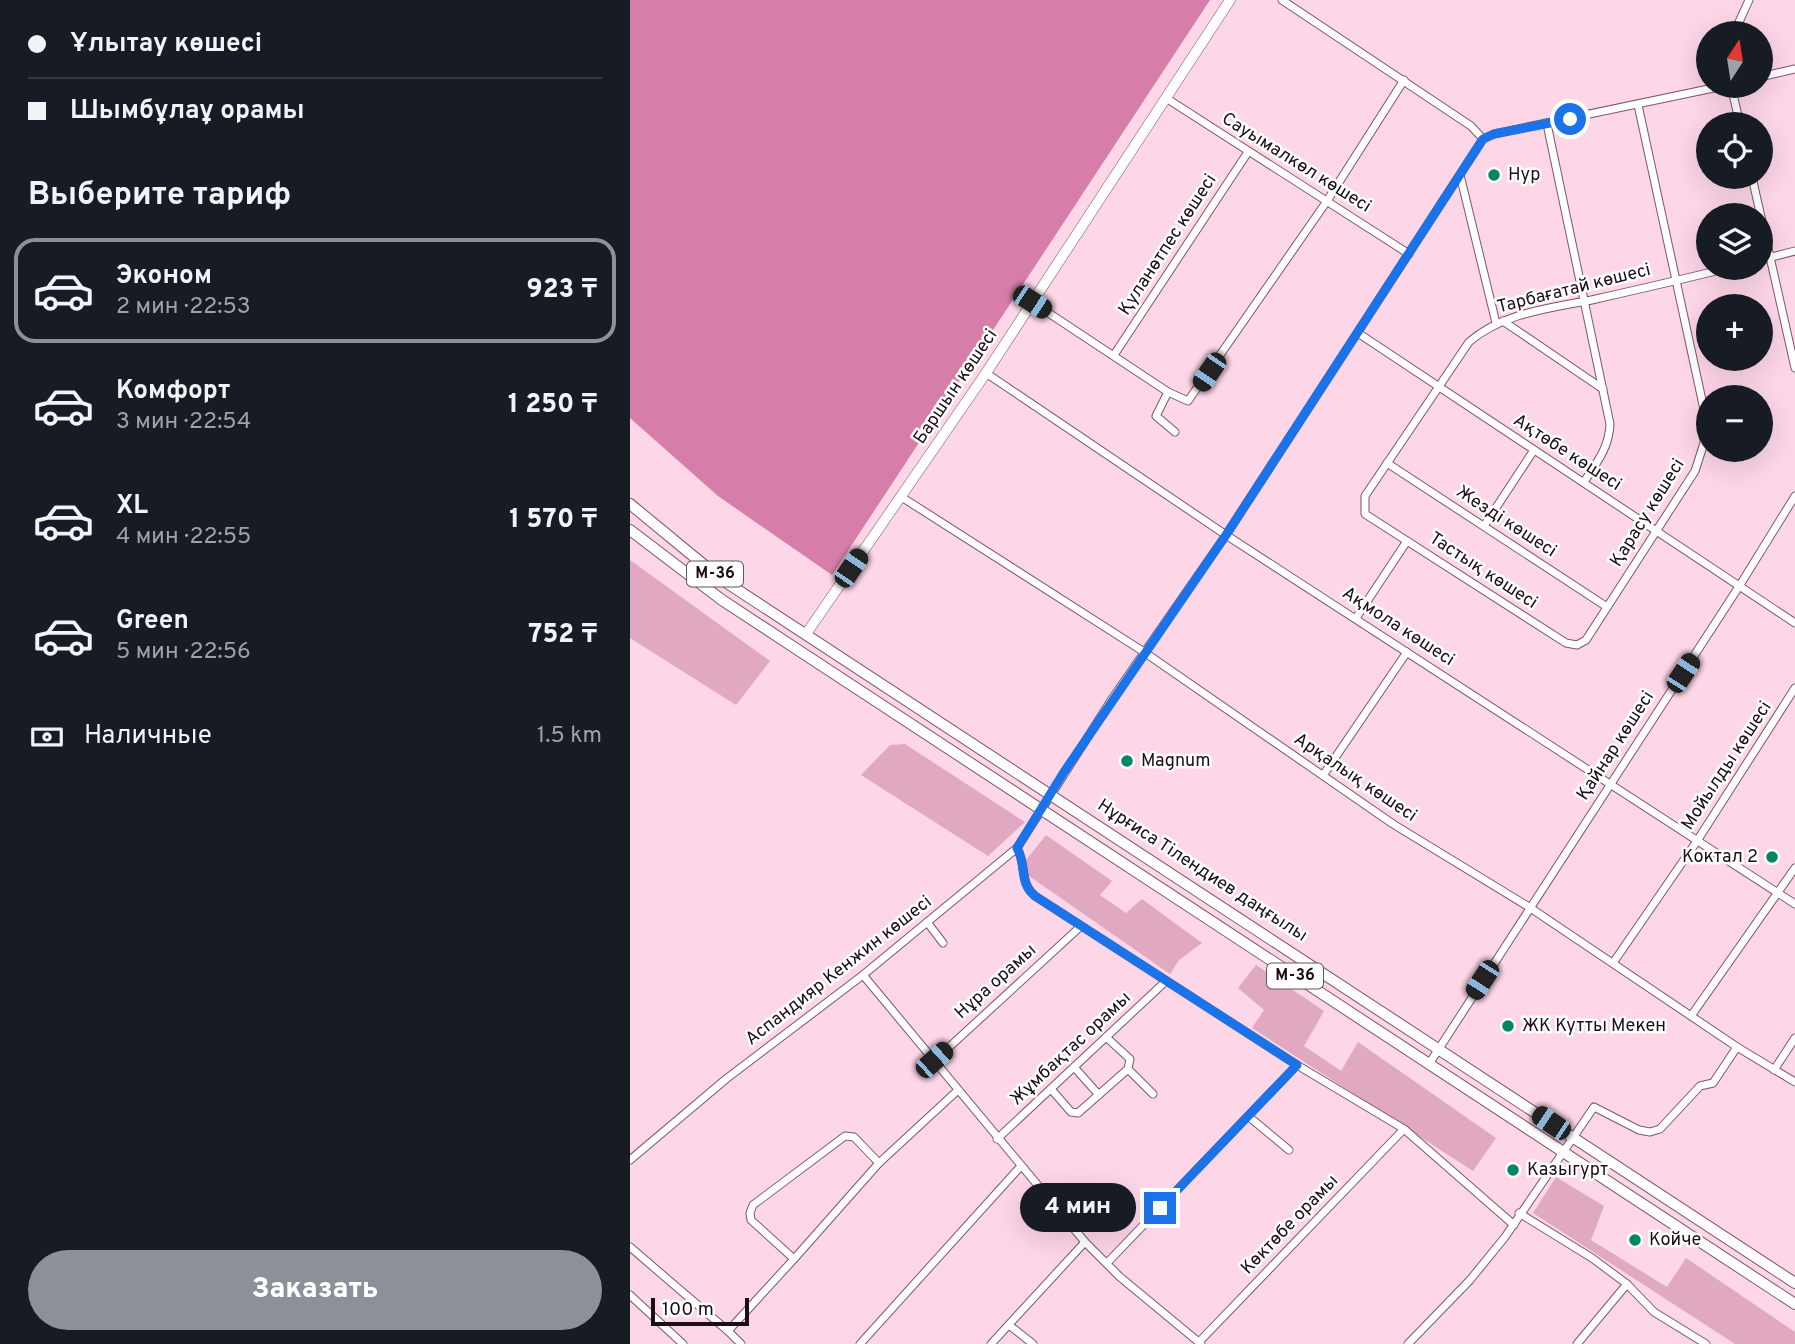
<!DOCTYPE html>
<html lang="ru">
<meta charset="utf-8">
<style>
:root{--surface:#171b24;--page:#20242c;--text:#f1f3f6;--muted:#9ea1a6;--line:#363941;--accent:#8c9099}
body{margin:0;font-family:Overpass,sans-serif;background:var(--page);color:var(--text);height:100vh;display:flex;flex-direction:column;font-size:26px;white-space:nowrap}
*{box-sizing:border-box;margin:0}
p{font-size:23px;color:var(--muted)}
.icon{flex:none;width:38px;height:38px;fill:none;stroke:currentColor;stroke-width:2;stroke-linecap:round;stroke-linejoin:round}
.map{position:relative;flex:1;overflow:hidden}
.panel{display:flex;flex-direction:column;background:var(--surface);width:630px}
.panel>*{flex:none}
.top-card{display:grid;align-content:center;height:154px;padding:0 28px;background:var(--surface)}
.needle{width:46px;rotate:12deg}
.fabs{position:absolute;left:1066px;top:21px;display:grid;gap:14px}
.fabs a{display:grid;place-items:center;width:77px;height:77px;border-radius:50%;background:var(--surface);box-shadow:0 7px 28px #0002;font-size:35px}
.scale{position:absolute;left:21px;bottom:18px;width:98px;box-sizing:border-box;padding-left:7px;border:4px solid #1d0d15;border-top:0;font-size:19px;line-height:24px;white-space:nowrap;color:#1d0d15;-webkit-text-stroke:5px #fff;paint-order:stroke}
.end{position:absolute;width:32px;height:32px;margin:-16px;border:9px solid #1a73e8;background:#fff;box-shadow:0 0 0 4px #fff}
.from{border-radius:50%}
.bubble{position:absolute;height:49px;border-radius:24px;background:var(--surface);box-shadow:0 7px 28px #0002;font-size:23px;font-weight:800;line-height:49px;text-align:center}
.car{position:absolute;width:21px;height:42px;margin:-21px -10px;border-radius:9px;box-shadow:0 0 5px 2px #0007;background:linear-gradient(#222 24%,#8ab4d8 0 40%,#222 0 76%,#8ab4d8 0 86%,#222 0)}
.top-card b{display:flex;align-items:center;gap:24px;height:66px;font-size:26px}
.top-card b+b{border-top:2px solid var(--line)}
.top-card i{width:18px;height:18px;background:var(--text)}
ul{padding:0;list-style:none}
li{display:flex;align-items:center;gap:21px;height:105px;margin:0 14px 10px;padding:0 14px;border:4px solid transparent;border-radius:21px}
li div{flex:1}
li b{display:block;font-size:26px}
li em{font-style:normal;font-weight:800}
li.selected{border-color:var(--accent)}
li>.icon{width:63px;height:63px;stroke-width:1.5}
h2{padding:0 28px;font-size:32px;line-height:84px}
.pay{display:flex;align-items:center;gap:18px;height:77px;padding:0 28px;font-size:26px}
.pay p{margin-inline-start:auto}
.action{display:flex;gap:14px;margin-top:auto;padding:14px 28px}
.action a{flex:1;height:80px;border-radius:42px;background:var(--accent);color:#fff;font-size:28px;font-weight:800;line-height:80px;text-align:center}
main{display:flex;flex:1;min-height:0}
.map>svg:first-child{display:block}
.green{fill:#e1a8c2}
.forest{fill:#d67ea9}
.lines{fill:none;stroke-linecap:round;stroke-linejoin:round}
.street-casing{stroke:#7f5568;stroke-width:9}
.secondary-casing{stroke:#7f5568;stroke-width:11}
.primary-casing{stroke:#7f5568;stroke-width:12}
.street{stroke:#fff;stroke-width:7}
.secondary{stroke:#fff;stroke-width:10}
.primary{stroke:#fff;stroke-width:10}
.route{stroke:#1a73e8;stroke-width:9}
.poi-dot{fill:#018567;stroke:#fff;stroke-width:2.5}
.labels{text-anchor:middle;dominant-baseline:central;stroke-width:5;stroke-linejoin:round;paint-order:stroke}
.shield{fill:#fff;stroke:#61565b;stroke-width:2}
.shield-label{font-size:16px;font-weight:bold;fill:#1d0d15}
.street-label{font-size:18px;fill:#1d0d15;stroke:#fff}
.poi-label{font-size:18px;fill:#1d0d15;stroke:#fff;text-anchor:start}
</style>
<main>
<section class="panel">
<div class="top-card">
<b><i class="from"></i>Ұлытау көшесі</b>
<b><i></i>Шымбұлаұ орамы</b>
</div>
<h2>Выберите тариф</h2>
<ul>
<li class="selected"><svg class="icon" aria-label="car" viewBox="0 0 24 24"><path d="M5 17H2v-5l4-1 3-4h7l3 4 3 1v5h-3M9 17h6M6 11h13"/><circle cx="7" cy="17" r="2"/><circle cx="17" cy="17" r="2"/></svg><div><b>Эконом</b><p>2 мин · 22:53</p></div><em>923 ₸</em></li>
<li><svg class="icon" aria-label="car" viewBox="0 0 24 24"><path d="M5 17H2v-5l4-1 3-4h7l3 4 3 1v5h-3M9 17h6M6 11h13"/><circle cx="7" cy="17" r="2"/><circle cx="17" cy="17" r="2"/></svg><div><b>Комфорт</b><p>3 мин · 22:54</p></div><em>1 250 ₸</em></li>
<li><svg class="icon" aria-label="car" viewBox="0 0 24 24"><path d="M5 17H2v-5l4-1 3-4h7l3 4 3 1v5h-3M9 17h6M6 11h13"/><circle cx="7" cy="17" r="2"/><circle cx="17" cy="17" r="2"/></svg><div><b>XL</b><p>4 мин · 22:55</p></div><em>1 570 ₸</em></li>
<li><svg class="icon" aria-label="car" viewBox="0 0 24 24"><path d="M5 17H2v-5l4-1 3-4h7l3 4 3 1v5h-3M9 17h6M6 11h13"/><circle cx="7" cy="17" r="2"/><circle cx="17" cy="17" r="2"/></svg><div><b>Green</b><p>5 мин · 22:56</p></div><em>752 ₸</em></li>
</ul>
<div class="pay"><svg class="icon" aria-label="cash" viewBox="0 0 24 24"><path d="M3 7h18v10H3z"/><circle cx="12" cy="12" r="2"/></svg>Наличные<p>1.5 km</p></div>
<div class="action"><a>Заказать</a></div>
</section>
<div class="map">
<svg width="1165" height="1344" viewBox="0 0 1165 1344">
<rect width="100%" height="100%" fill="#fdd6e7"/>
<g class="green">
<polygon points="0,560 140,661 106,705 0,638"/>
<polygon points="275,744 395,822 358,856 231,775 260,745"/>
<polygon points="416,835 482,881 470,895 496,913 512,899 572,943 549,960 540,974 389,869"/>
<polygon points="626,965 694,1011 674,1046 711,1071 728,1042 866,1138 843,1171 622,1028 634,1010 608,988"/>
<polygon points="926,1177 974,1206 961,1240 1037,1287 1056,1258 1165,1332 1165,1344 1105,1344 903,1213"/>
</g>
<polygon class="forest" points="0,0 580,0 202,575 88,496 0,418"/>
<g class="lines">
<g class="street-casing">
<g id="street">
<polyline points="652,0 841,126 853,139"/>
<polyline points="1104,33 1119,0"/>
<polyline points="1130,77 1165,69"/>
<polyline points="1101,86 1110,124"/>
<polyline points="536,98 779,254"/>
<path d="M1008 105 1075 414 1074 443 1065 471 956 640 947 645 936 643 735 514V496L839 342C873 312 923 308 966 299 1010 289 1054 279 1098 268"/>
<path d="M917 124 980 424C979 448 967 462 954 482"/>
<polyline points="830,175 866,323"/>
<polyline points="1122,177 1165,368"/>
<polyline points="1130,260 1165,251"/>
<polyline points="402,302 538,392 558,401 697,201 774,80"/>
<polyline points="873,321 973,389"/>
<polyline points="728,333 1165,623"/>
<polyline points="484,355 618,152"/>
<polyline points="356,373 596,535 1165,904"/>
<polyline points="538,392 526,416 545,432"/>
<polyline points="757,463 977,607"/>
<polyline points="270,496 514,652 763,824 899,907 1107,1047 1165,1082"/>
<polyline points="854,526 904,450"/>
<polyline points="726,618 777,541"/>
<polyline points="694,774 777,652"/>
<path d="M387 848C397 865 389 882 405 896L667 1065 774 1129 884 1225"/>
<polyline points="297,922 313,943"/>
<polyline points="983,963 1067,841 1165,688"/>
<polyline points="233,975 455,1242 490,1277 571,1344"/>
<polyline points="1061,1016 1165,868"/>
<polyline points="304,1061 450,927"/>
<polyline points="799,1064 1110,585 1165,496"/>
<polyline points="444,1067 469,1095"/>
<polyline points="498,1069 523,1094"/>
<polyline points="1144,1070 1165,1038"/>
<polyline points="421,1089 441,1112 448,1113 498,1069 500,1059 476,1037"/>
<polyline points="618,1116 659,1150"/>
<polyline points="367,1139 536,981"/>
<polyline points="0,1160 96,1079 233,975 387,848 482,699 596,535 853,139 864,134 1093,86"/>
<polyline points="889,1213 962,1258 997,1284 1024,1312 1076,1344"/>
<polyline points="0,1247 98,1331 164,1259 121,1220 120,1213 123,1205 215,1136 224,1137 249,1163 327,1091"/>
<polyline points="164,1259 249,1163"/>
<polyline points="477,1263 667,1065"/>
<polyline points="0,1295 53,1344"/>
<polyline points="379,1325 403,1344"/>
<polyline points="98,1331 111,1344"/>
<polyline points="569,1342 774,1129"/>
<polyline points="230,1344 390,1167"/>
<polyline points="361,1344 455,1242"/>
<polyline points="778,1344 840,1280 875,1237 964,1107 1009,1130 1020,1132 1030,1129 1070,1086 1083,1083 1107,1047"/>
<polyline points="947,1344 997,1284"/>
</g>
</g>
<g class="secondary-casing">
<polyline id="secondary" points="176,634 356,373 600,0"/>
</g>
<g class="primary-casing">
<g id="primary">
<polyline points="0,504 91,579 1165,1283"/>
<polyline points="0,530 92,600 165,648 1165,1304"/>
</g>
</g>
<use href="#street" class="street"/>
<use href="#secondary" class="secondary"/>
<use href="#primary" class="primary"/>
</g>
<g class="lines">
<path class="route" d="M530 1208 667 1065 405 896C388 882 397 865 387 848L434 772 596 535 853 139 864 134 940 119"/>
</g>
<g class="poi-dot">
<circle cx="864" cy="175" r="7"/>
<circle cx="497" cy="761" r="7"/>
<circle cx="1142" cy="857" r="7"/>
<circle cx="878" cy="1026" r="7"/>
<circle cx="883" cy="1170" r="7"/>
<circle cx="1005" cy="1240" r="7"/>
</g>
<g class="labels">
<g class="shield">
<rect x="57" y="561.5" width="56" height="25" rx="5"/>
<rect x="637" y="963.5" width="56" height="25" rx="5"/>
</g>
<g class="shield-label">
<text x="85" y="574">M-36</text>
<text x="665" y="976">M-36</text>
</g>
<g class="street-label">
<text transform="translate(666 163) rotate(32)">Сауымалкөл көшесі</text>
<text transform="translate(538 245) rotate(-57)">Қуланөтпес көшесі</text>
<text transform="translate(944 289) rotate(-14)">Тарбағатай көшесі</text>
<text transform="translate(326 387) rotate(-56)">Баршын көшесі</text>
<text transform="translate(937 453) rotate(33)">Ақтөбе көшесі</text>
<text transform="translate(1018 513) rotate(-58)">Қарасу көшесі</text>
<text transform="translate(876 522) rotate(33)">Жезді көшесі</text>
<text transform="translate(853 571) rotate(33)">Тастық көшесі</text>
<text transform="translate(768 627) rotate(33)">Ақмола көшесі</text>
<text transform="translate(986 746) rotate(-57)">Қайнар көшесі</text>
<text transform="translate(1097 766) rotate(-57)">Мойылды көшесі</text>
<text transform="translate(725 778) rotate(34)">Арқалық көшесі</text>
<text transform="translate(572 871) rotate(33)">Нұрғиса Тілендиев даңғылы</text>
<text transform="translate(209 971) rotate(-38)">Аспандияр Кенжин көшесі</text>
<text transform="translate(366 982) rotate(-42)">Нұра орамы</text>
<text transform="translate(441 1049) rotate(-43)">Жұмбақтас орамы</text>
<text transform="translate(660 1225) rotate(-46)">Көктөбе орамы</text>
</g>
<g class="poi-label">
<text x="878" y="175">Нур</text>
<text x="511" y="761">Magnum</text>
<text x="1128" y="857" text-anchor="end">Коктал 2</text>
<text x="892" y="1026">ЖК Кутты Мекен</text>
<text x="897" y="1170">Казыгурт</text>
<text x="1019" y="1240">Койче</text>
</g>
</g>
</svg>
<div class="fabs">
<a><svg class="needle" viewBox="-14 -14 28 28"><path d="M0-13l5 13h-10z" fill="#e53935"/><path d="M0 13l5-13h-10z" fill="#9ea1a6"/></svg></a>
<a><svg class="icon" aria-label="locate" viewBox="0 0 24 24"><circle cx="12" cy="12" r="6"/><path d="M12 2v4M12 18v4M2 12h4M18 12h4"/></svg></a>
<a><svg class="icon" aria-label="layers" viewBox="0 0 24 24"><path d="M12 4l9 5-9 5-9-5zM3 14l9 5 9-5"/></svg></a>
<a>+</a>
<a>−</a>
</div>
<div class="scale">100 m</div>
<i class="end from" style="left:940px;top:119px"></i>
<i class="end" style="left:530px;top:1208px"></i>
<div class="bubble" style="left:390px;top:1183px;width:116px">4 мин</div>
<i class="car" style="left:402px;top:302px;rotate:123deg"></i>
<i class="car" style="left:579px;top:372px;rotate:214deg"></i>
<i class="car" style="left:221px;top:568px;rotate:34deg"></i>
<i class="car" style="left:1053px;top:673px;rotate:33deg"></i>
<i class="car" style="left:852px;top:980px;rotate:213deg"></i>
<i class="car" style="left:304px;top:1060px;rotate:48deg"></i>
<i class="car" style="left:921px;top:1123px;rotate:304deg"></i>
</div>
</main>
